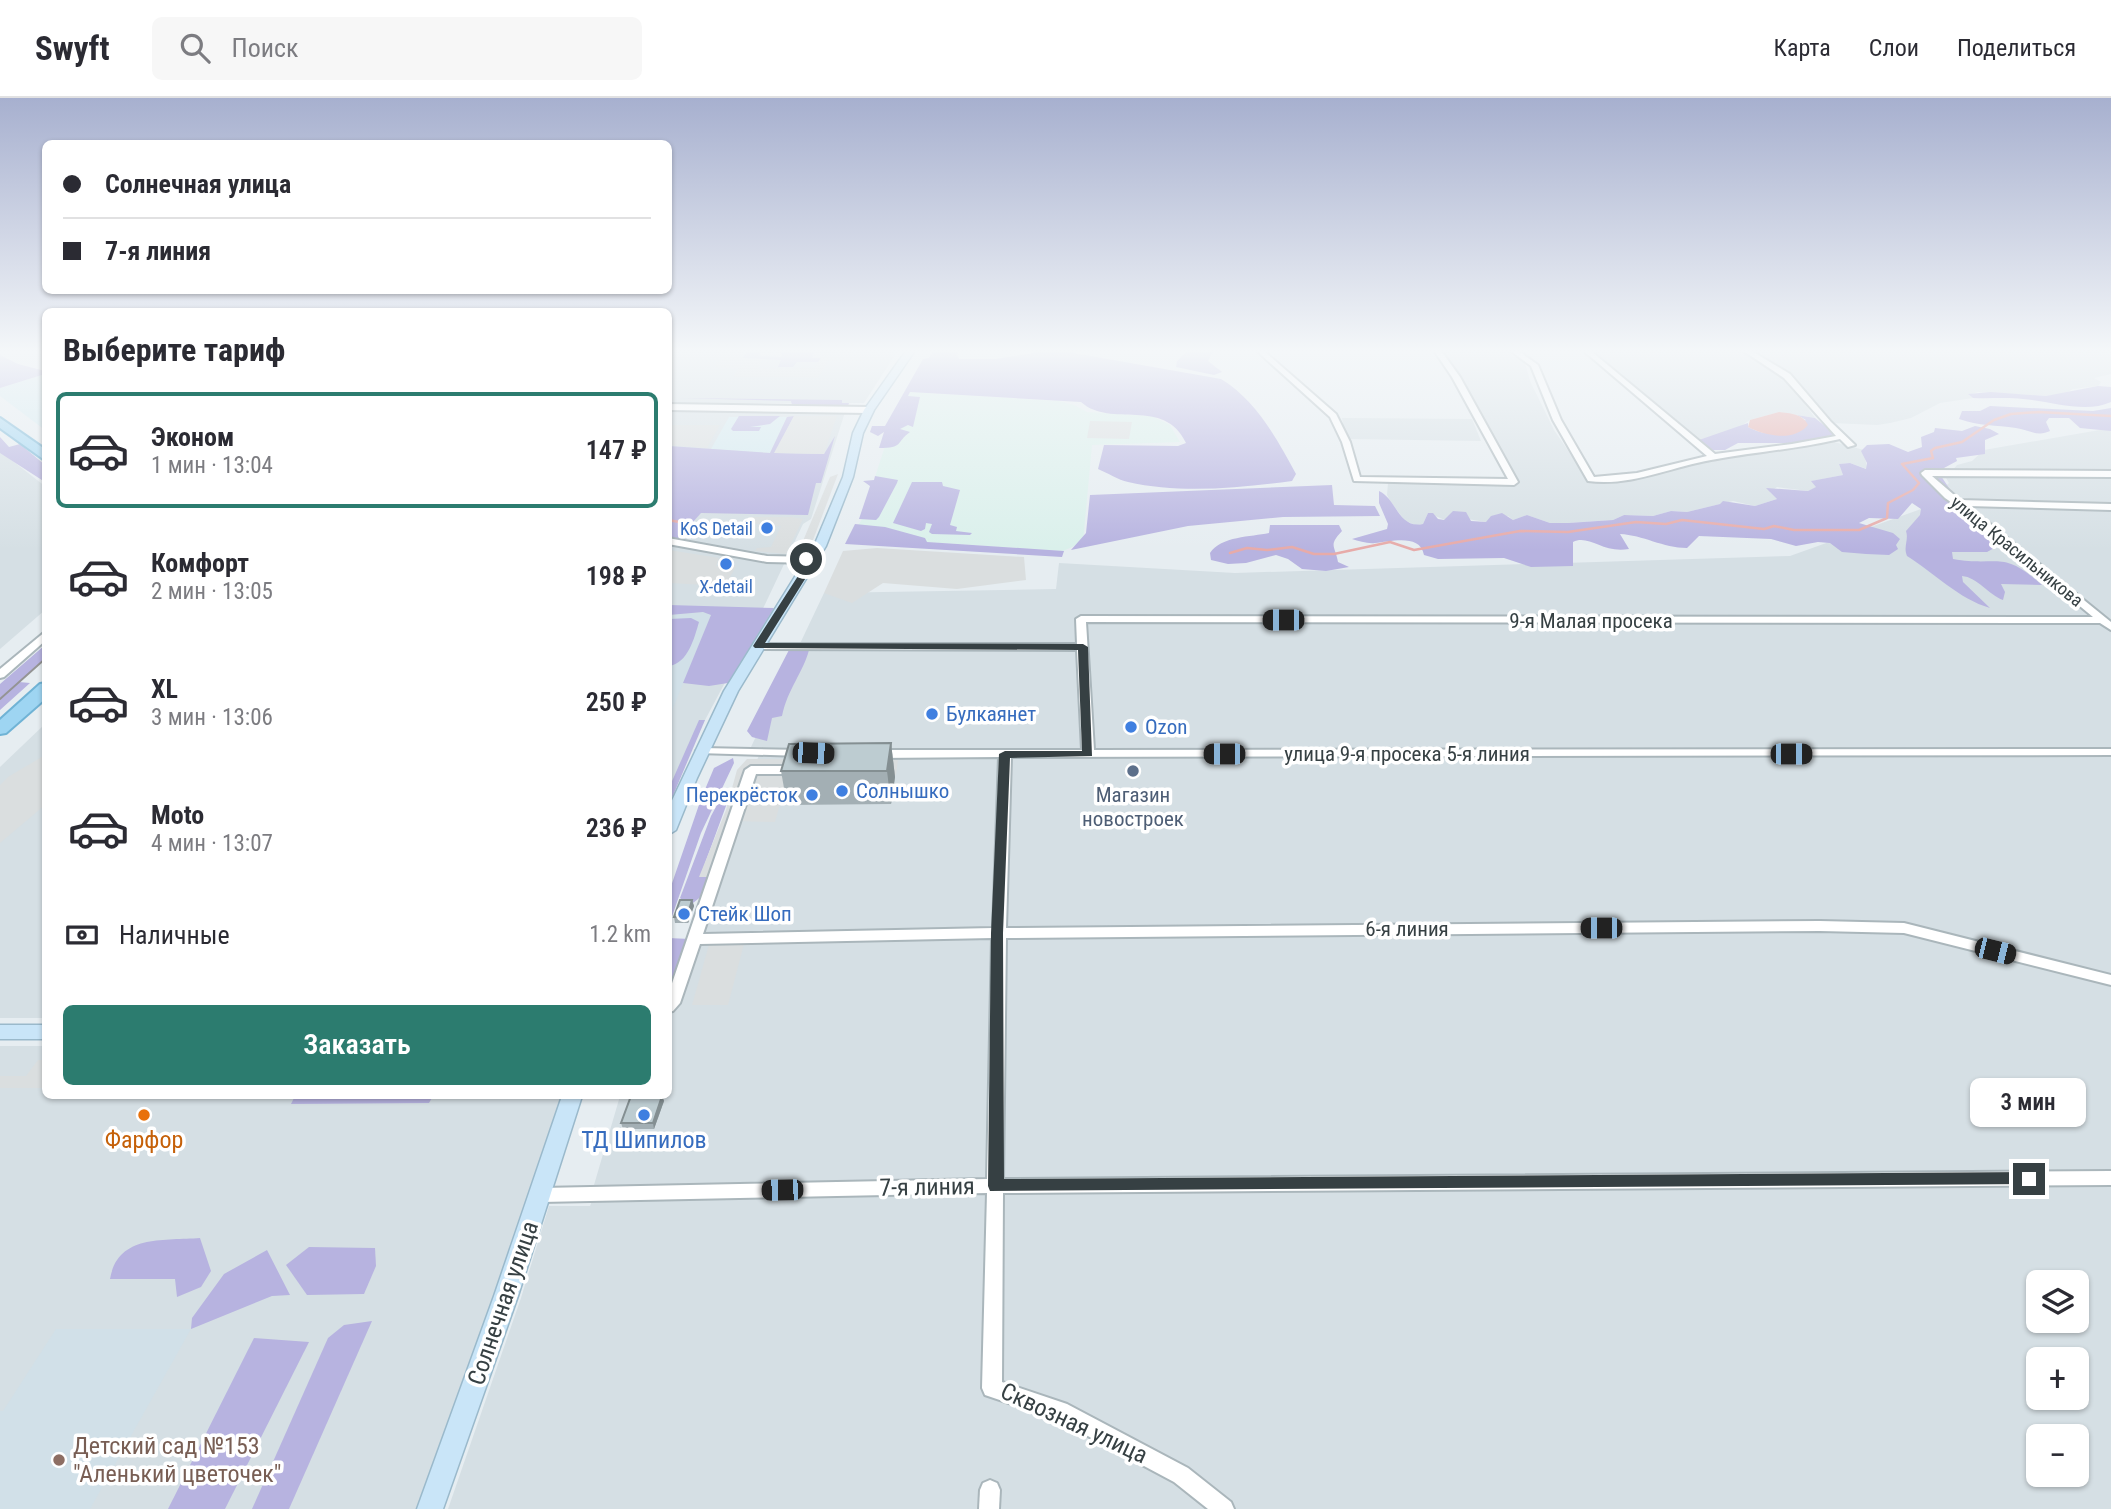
<!DOCTYPE html>
<html lang="ru">
<meta charset="utf-8">
<style>
:root{--surface:#fff;--page:#f7f7f7;--text:#2b2b33;--muted:#7c7c81;--line:#e1e1e2;--accent:#2c7c6f}
body{margin:0;font-family:"Roboto Condensed",sans-serif;background:var(--page);color:var(--text);height:100vh;display:flex;flex-direction:column;font-size:26px;white-space:nowrap}
*{box-sizing:border-box;margin:0}
p{font-size:23px;color:var(--muted)}
.icon{flex:none;width:38px;height:38px;fill:none;stroke:currentColor;stroke-width:2;stroke-linecap:round;stroke-linejoin:round}
.map{position:relative;flex:1;overflow:hidden}
.drawer{position:absolute;left:42px;top:210px;width:630px;height:791px;display:flex;flex-direction:column;background:var(--surface);border-radius:10px;box-shadow:0 2px 5px #0004}
.drawer>*{flex:none}
.banner{position:absolute;left:42px;top:42px;width:630px;height:154px;border-radius:10px;box-shadow:0 2px 5px #0004;display:grid;align-content:center;height:154px;padding:0 21px;background:var(--surface)}
.controls{position:absolute;left:2026px;top:1172px;display:grid;gap:14px}
.controls a{display:grid;place-items:center;width:63px;height:63px;border-radius:10px;background:var(--surface);box-shadow:0 2px 5px #0004;font-size:35px}
.end{position:absolute;width:32px;height:32px;margin:-16px;border:9px solid #364043;background:#fff;box-shadow:0 0 0 4px #fff}
.from{border-radius:50%}
.bubble{position:absolute;height:49px;border-radius:10px;background:var(--surface);box-shadow:0 2px 5px #0004;font-size:23px;font-weight:600;line-height:49px;text-align:center}
.car{position:absolute;width:21px;height:42px;margin:-21px -10px;border-radius:9px;box-shadow:0 0 5px 2px #0007;background:linear-gradient(#222 24%,#8ab4d8 0 40%,#222 0 76%,#8ab4d8 0 86%,#222 0)}
.banner b{display:flex;align-items:center;gap:24px;height:66px;font-size:26px}
.banner b+b{border-top:2px solid var(--line)}
.banner i{width:18px;height:18px;background:var(--text)}
ul{padding:0;list-style:none}
li{display:flex;align-items:center;gap:21px;height:116px;margin:0 14px 10px;padding:0 7px;border:4px solid transparent;border-radius:10px}
li div{flex:1}
li b{display:block;font-size:26px}
li em{font-style:normal;font-weight:600}
li.on{border-color:var(--accent)}
li>.icon{width:63px;height:63px;stroke-width:1.5}
h2{padding:0 21px;font-size:32px;line-height:84px}
.pay{display:flex;align-items:center;gap:18px;height:77px;padding:0 21px;font-size:26px}
.pay p{margin-inline-start:auto}
.action{display:flex;gap:14px;margin-top:auto;padding:14px 21px}
.action a{flex:1;height:80px;border-radius:10px;background:var(--accent);color:#fff;font-size:28px;font-weight:600;line-height:80px;text-align:center}
header{display:flex;align-items:center;gap:42px;box-sizing:border-box;height:98px;padding:0 35px;background:var(--surface);border-bottom:2px solid var(--line)}
header strong{font-size:33px}
nav{display:flex;gap:38px;margin-inline-start:auto;font-size:24px}
.search{width:490px;height:63px;background:var(--page);display:flex;align-items:center;gap:18px;box-sizing:border-box;padding:0 24px;border-radius:10px;color:var(--muted);font-size:26px}
.map>svg:first-child{display:block}
.residential{fill:#d5dfe4;fill-rule:evenodd}
.commercial{fill:#d3eaf0}
.education{fill:#d1e0e8}
.medical{fill:#daf0eb}
.green{fill:#b7b3e0}
.parking{fill:#dadedf}
.water{fill:#e7aba9}
.lines{fill:none;stroke-linecap:round;stroke-linejoin:round}
.stream{stroke:#e7aba9;stroke-width:2.5}
.minor-casing{stroke:#aab6bb;stroke-width:4}
.tertiary-casing{stroke:#aab6bb;stroke-width:4}
.secondary-casing{stroke:#9ab9cb;stroke-width:3}
.primary-casing{stroke:#70b3d5;stroke-width:4}
.minor{fill:#fff;fill-rule:evenodd}
.tertiary{fill:#fff;fill-rule:evenodd}
.secondary{fill:#c9e5f8;fill-rule:evenodd}
.primary{fill:#9ed5f2;fill-rule:evenodd}
.tram{stroke:#949494;stroke-width:2}
.wall{fill:#a3afb4}
.shaded-wall{fill:#848f92}
.building{fill:#bdccd1;stroke:#848f92;stroke-width:2}
.route{fill:#364043}
.shop-dot{fill:#3f7fe0;stroke:#fff;stroke-width:2.5}
.service-dot{fill:#5c6f8a;stroke:#fff;stroke-width:2.5}
.food-dot{fill:#e8710a;stroke:#fff;stroke-width:2.5}
.education-dot{fill:#8d6e63;stroke:#fff;stroke-width:2.5}
.labels{text-anchor:middle;dominant-baseline:central;stroke-width:7;stroke-linejoin:round;paint-order:stroke}
.far-shop-label{font-size:18px;fill:#366cbe;stroke:#fff;text-anchor:end}
.far-street-label{font-size:18px;fill:#364043;stroke:#fff}
.street-label{font-size:21px;fill:#364043;stroke:#fff}
.shop-label{font-size:21px;fill:#366cbe;stroke:#fff;text-anchor:start}
.service-label{font-size:21px;fill:#4e5e75;stroke:#fff}
.near-food-label{font-size:24px;fill:#c56008;stroke:#fff}
.near-shop-label{font-size:24px;fill:#366cbe;stroke:#fff}
.near-street-label{font-size:24px;fill:#364043;stroke:#fff}
.near-education-label{font-size:24px;fill:#785e54;stroke:#fff;text-anchor:start}
</style>
<header>
<strong>Swyft</strong>
<div class="search"><svg class="icon" aria-label="search" viewBox="0 0 24 24"><circle cx="10" cy="10" r="6"/><path d="M15 15l6 6"/></svg>Поиск</div>
<nav><a>Карта</a><a>Слои</a><a>Поделиться</a></nav>
</header>
<div class="map">
<svg width="2111" height="1411" viewBox="0 0 2111 1411">
<rect width="100%" height="100%" fill="#e6edf1"/>
<g class="residential">
<polygon points="669,254 897,254 864,305 669,305"/>
<polygon points="1444,254 1512,254 1525,265 1530,283 1554,332 1586,379 1633,375 1713,358 1834,344 1864,352 1867,371 1850,365 1839,366 1843,377 1812,383 1817,389 1808,393 1777,389 1770,394 1777,401 1755,408 1733,403 1687,414 1671,413 1653,418 1624,417 1613,422 1568,425 1550,425 1527,417 1513,422 1508,418 1486,424 1449,418 1445,422 1428,415 1423,426 1416,427 1405,423 1391,404 1387,397 1388,385 1518,385 1506,368 1475,303"/>
<polygon points="1588,254 1746,254 1787,281 1815,320 1779,314 1750,322 1738,330 1696,343 1690,342"/>
<polygon points="1751,254 2111,254 2111,276 2094,280 2101,284 2098,288 2073,291 2064,296 2046,298 1978,294 1969,297 1973,300 1940,305 1911,320 1890,325 1877,327 1832,325 1794,281"/>
<polygon points="669,311 846,311 811,421 803,426 752,534 681,667 669,701"/>
<polygon points="1342,320 1472,321 1481,343 1348,341 1345,339"/>
<path d="M2111 330V1411H448L521 1200 549 1108H590L598 1087H594L620 998H668L669 898 762 649H751L824 495 1056 491 1059 465 1235 475 1790 458 1921 411 1949 385 1946 380 1957 367 1972 363 1984 352ZM2039 1185H2077V1223H2039ZM2039 1262H2077V1300H2039ZM2039 1339H2077V1377H2039Z"/>
<polygon points="0,353 46,389 45,512 0,551"/>
<polygon points="45,626 45,920 0,920 0,669"/>
<polygon points="0,948 45,948 46,998 572,998 545,1082 430,1411 0,1411"/>
</g>
<g class="commercial">
<polygon points="45,276 46,276 45,332 0,298 0,290"/>
<polygon points="729,319 787,319 770,355 711,351"/>
</g>
<g class="education">
<polygon points="703,514 711,517 669,620 669,517"/>
<polygon points="56,1231 191,1231 90,1411 0,1411 0,1313 3,1313"/>
</g>
<polygon class="medical" points="910,294 1059,303 1074,307 1087,314 1152,318 1170,327 1180,344 1092,347 1083,444 1063,453 849,439 861,423 893,323"/>
<g class="green">
<polygon points="747,254 761,254 759,258 781,259 782,255 777,255 835,254 814,255 812,260 821,260 819,264 797,264 793,269 778,269 781,262 743,260"/>
<path d="M933 254H957L959 261H995L1040 254H1068L1221 281C1256 302 1277 341 1296 376L1292 383C1240 390 1180 396 1128 384 1118 382 1108 375 1098 371L1104 347 1178 348 1186 345C1164 298 1111 331 1081 304L910 294 908 298 920 299 913 329 908 327 900 331 910 334C895 345 904 350 879 350L884 334 878 338 870 334 872 328H885L923 261 929 260Z"/>
<polygon points="1186,254 1213,254 1208,263 1222,274 1214,277 1176,269 1177,263"/>
<polygon points="0,257 18,266 45,273 45,276 0,290"/>
<path d="M2098 288 2111 289V304C2085 316 2051 303 2023 301 2007 299 1990 301 1973 300L1968 296 1991 294 2046 298Z"/>
<polygon points="679,300 842,302 842,305 849,305 848,308 792,307 791,303"/>
<path d="M1990 308 2093 313 2111 310V333L2080 330 2069 320H2049L2046 324 2050 333C2038 339 2029 332 2016 330 1996 327 1979 328 1959 321L1962 313H1980Z"/>
<path d="M1797 317 1815 320 1835 336 1801 345H1738L1725 352H1713L1701 348 1696 343 1748 325V329C1773 342 1783 332 1806 322Z"/>
<polygon points="739,318 780,318 770,326 750,329 761,329 759,333 733,333 731,331"/>
<polygon points="794,318 775,355 824,356 835,338 821,385 816,385 808,417 701,415 677,442 669,441 669,348 770,355 787,319"/>
<path d="M1975 328 1990 331 1999 336 1985 342V356L1956 360 1957 363 1944 370 1941 378 1953 396 1979 415 2007 450 1996 449 1987 454H1952L1953 461C1999 469 2002 451 2042 487L2001 486 2005 494 2003 502C1989 497 1977 479 1962 478L1963 484 1990 510C1959 501 1934 475 1907 458 1903 449 1909 442 1906 433L1920 417 1921 411 1912 405 1898 421 1869 420 1859 425 1893 435 1900 441 1896 447 1898 451 1889 457 1866 456 1842 454 1830 445 1818 444 1796 448 1771 441 1699 438 1687 450C1663 450 1643 437 1620 436L1629 451C1603 456 1589 436 1573 444V468L1531 469 1504 460 1438 461 1424 457C1420 435 1390 444 1375 445 1368 446 1359 443 1352 441L1387 431 1388 426 1379 405V393C1397 401 1398 431 1423 426L1428 415H1433L1438 421 1444 422 1453 413 1466 414 1471 423 1486 424 1491 418 1502 415 1513 422 1527 417 1550 425H1568L1613 422 1624 417 1653 418 1671 413 1687 414 1720 406 1723 403 1755 408 1777 401 1766 390 1808 393 1816 389 1811 383 1843 377 1839 366 1850 365 1866 371 1867 365 1861 353 1867 347 1889 346 1908 354 1922 349 1921 339 1934 334 1935 330 1962 333Z"/>
<polygon points="0,339 9,349 20,346 45,367 45,384 0,355"/>
<polygon points="875,378 898,382 897,385 879,419 876,422 859,421 870,388 863,383 874,382"/>
<polygon points="912,384 942,384 943,388 960,392 950,427 957,429 956,433 972,435 970,437 932,436 929,434 932,426 926,425 925,431 921,433 893,425"/>
<polygon points="1332,387 1334,407 1375,408 1380,418 1283,419 1188,428 1071,452 1086,435 1090,397"/>
<polygon points="855,426 885,429 925,440 927,444 1064,453 1062,459 845,446"/>
<path d="M1270 427H1339L1342 433C1328 448 1335 447 1338 464L1349 469 1326 473 1302 471 1288 461 1276 457 1246 465 1228 466 1211 462 1210 455C1221 438 1251 439 1269 435Z"/>
<polygon points="669,507 774,510 728,585 709,588 683,585 711,517 703,514 669,517"/>
<path d="M691 520 699 524C694 541 688 565 669 568V521Z"/>
<polygon points="45,547 45,560 19,584 30,585 0,612 0,586"/>
<path d="M790 550 809 552C803 575 788 590 782 618L772 620 767 643 752 639 747 633Z"/>
<polygon points="699,622 705,622 669,707 669,690"/>
<polygon points="733,660 734,665 701,735 669,827 669,794 701,701 714,670"/>
<polygon points="723,696 730,697 700,779 709,779 703,797 693,805 684,804 680,800 711,718"/>
<polygon points="668,840 690,841 669,896"/>
<polygon points="295,998 433,998 429,1005 291,1006"/>
<path d="M200 1140 211 1173 201 1189 177 1199 175 1181H110C118 1136 163 1143 200 1140Z"/>
<polygon points="309,1149 375,1150 376,1168 364,1196 307,1197 286,1167"/>
<polygon points="267,1152 290,1197 272,1198 191,1231 192,1220 224,1176"/>
<polygon points="372,1223 289,1411 252,1411 328,1240 344,1227"/>
<polygon points="254,1240 309,1244 225,1411 168,1411"/>
</g>
<g class="parking">
<polygon points="821,260 881,262 828,263 818,280 734,279 738,270 715,269 716,266 751,266 718,265 721,261 743,260 762,261 758,271 814,270"/>
<polygon points="794,318 837,318 824,356 774,355"/>
<polygon points="1090,323 1132,324 1129,341 1087,340"/>
<polygon points="669,327 720,327 707,350 669,347"/>
<polygon points="838,376 810,450 800,450 830,379"/>
<polygon points="750,419 791,419 803,421 786,456 755,453 757,450 771,449 781,428 747,425"/>
<polygon points="877,450 1024,459 1026,482 957,491 883,485 852,505 824,495 843,453"/>
<polygon points="669,452 719,460 716,468 736,468 725,488 669,485"/>
<polygon points="45,657 45,707 0,745 0,687 8,679"/>
<polygon points="747,661 898,662 896,677 788,677 775,724 728,723 712,779 699,779 726,712 737,672"/>
<polygon points="745,842 728,907 692,907 710,843"/>
<polygon points="38,962 45,962 45,990 0,990 0,978 26,978"/>
</g>
<path class="water" d="M1779 314C1790 315 1803 316 1808 327 1794 344 1766 338 1748 329L1750 322Z"/>
<g class="lines">
<g class="stream">
<polyline points="668,422 696,427"/>
<polyline points="1230,455 1247,450 1267,452 1292,449 1314,456 1334,456 1390,444 1414,452 1520,433 1568,434 1636,424 1666,426 1682,422 1764,431 1774,428 1794,432 1859,432 1887,420 1888,405 1913,392 1919,385 1902,366 1933,360 1931,353 1935,350 1962,344 1994,322 2011,316 2039,314 2111,318"/>
</g>
<g class="minor-casing">
<g id="minor">
<polygon points="1258,254 1265,254 1336,316 1350,344 1360,379 1508,381 1452,279 1435,254 1442,254 1460,279 1518,384 1514,387 1354,383 1342,344 1330,319"/>
<path d="M1512 254H1520L1538 267 1561 322 1594 379 1637 375 1707 358 1585 254H1592L1715 356 1792 346 1836 338 1784 280 1745 254H1753L1790 276 1831 324 1855 347 1848 349 1840 341C1797 351 1754 354 1711 362 1671 369 1630 389 1588 383L1553 322 1531 268Z"/>
<polygon points="1925,372 2111,373 2111,379 1932,378 1960,402 2111,406 2111,412 1968,408 2111,524 2111,532 2100,525 1086,524 1094,652 2111,651 2111,657 1011,659 1006,830 1820,823 1904,825 2111,877 2111,887 1904,835 1820,833 1006,840 1003,1081 2111,1073 2111,1087 1003,1095 1002,1284 1067,1306 1188,1370 1231,1404 1234,1411 1208,1411 1174,1384 1056,1321 985,1297 982,1290 987,1095 541,1104 535,1102 533,1097 535,1092 541,1090 987,1081 992,840 700,846 680,905 673,913 668,914 668,897 745,672 751,668 796,668 802,672 796,676 756,676 703,836 993,830 999,659 876,660 870,656 876,652 1082,652 1077,552 758,551 754,550 754,546 1077,546 1076,521 1081,518 2093,519 1970,417 1945,400 1922,377 1921,375"/>
<polygon points="668,440 767,458 813,459 818,462 813,465 767,464 668,446"/>
<polygon points="46,533 46,542 4,579 0,580 0,571"/>
<polygon points="702,650 802,652 808,655 802,658 698,655 696,653"/>
<polygon points="990,1382 997,1385 1000,1392 999,1411 979,1411 980,1392 983,1385"/>
</g>
</g>
<g class="tertiary-casing">
<polygon id="tertiary" points="668,306 869,309 873,312 869,315 668,312"/>
</g>
<g class="secondary-casing">
<g id="secondary">
<polygon points="905,254 914,254 874,312 863,335 853,379 826,448 738,593 697,680 676,732 668,737 668,711 724,593 814,448 843,379 853,335 864,312"/>
<rect x="0" y="927" width="46" height="14"/>
<polygon points="562,998 582,998 518,1198 443,1411 417,1411 494,1198"/>
</g>
</g>
<g class="primary-casing">
<g id="primary">
<polygon points="0,320 46,352 46,363 0,330"/>
<polygon points="46,585 46,600 6,635 0,636 0,622 40,586"/>
</g>
</g>
<use href="#minor" class="minor"/>
<use href="#tertiary" class="tertiary"/>
<use href="#secondary" class="secondary"/>
<use href="#primary" class="primary"/>
<polyline class="tram" points="0,601 46,560"/>
</g>
<g class="wall">
<polygon points="891,645 895,679 891,706 787,707 781,673"/>
<polygon points="692,802 694,808 688,825 675,825 674,819"/>
<polygon points="662,998 664,1003 654,1031 623,1031 621,1025"/>
</g>
<g class="shaded-wall">
<polygon points="891,645 895,679 891,706 887,673"/>
<polygon points="692,802 694,808 688,825 687,819"/>
<polygon points="662,998 664,1003 654,1031 653,1025"/>
</g>
<g class="building">
<polygon points="891,645 887,673 781,673 789,646"/>
<polygon points="680,802 692,802 687,819 674,819"/>
<polygon points="631,998 662,998 653,1025 621,1025"/>
</g>
<linearGradient id="sky" x2="0" y2="1"><stop stop-color="#a7b0cf"/><stop offset="0.56" stop-color="#f4f7f9"/><stop offset="1" stop-color="#f4f7f9" stop-opacity="0"/></linearGradient>
<rect width="2111" height="452" fill="url(#sky)"/>
<polygon class="route" points="806,458 817,462 765,545 1083,546 1088,549 1092,658 1010,660 1003,835 1004,1081 2029,1074 2034,1076 2037,1081 2034,1086 990,1093 988,1088 991,835 999,656 1005,653 1082,653 1078,552 755,550 753,548 807,464 801,461"/>
<g class="shop-dot">
<circle cx="767" cy="430" r="7"/>
<circle cx="726" cy="466" r="7"/>
<circle cx="932" cy="616" r="7"/>
<circle cx="1131" cy="629" r="7"/>
<circle cx="842" cy="693" r="7"/>
<circle cx="812" cy="697" r="7"/>
<circle cx="684" cy="816" r="7"/>
<circle cx="644" cy="1017" r="7"/>
</g>
<circle class="service-dot" cx="1133" cy="673" r="7"/>
<circle class="food-dot" cx="144" cy="1017" r="7"/>
<circle class="education-dot" cx="59" cy="1362" r="7"/>
<g class="labels">
<g class="far-shop-label">
<text x="753" y="430">KoS Detail</text>
<text x="726" y="488" text-anchor="middle">X-detail</text>
</g>
<g class="far-street-label">
<text transform="translate(2017 453) rotate(39)">улица Красильникова</text>
</g>
<g class="street-label">
<text x="1591" y="523">9-я Малая просека</text>
<text x="1407" y="656">улица 9-я просека 5-я линия</text>
<text x="1407" y="831">6-я линия</text>
</g>
<g class="shop-label">
<text x="946" y="616">Булкаянет</text>
<text x="1145" y="629">Ozon</text>
<text x="856" y="693">Солнышко</text>
<text x="798" y="697" text-anchor="end">Перекрёсток</text>
<text x="698" y="816">Стейк Шоп</text>
</g>
<g class="service-label">
<text x="1133" y="697">Магазин<tspan x="1133" dy="24">новостроек</tspan></text>
</g>
<g class="near-food-label">
<text x="144" y="1042">Фарфор</text>
</g>
<g class="near-shop-label">
<text x="644" y="1042">ТД Шипилов</text>
</g>
<g class="near-street-label">
<text transform="translate(927 1089) rotate(-1)">7-я линия</text>
<text transform="translate(503 1205) rotate(-71)">Солнечная улица</text>
<text transform="translate(1074 1325) rotate(25)">Сквозная улица</text>
</g>
<g class="near-education-label">
<text x="73" y="1348">Детский сад №153<tspan x="73" dy="28">"Аленький цветочек"</tspan></text>
</g>
</g>
</svg>
<div class="controls">
<a><svg class="icon" aria-label="layers" viewBox="0 0 24 24"><path d="M12 4l9 5-9 5-9-5zM3 14l9 5 9-5"/></svg></a>
<a>+</a>
<a>−</a>
</div>
<i class="end from" style="left:806px;top:461px"></i>
<i class="end" style="left:2029px;top:1081px"></i>
<div class="bubble" style="left:1970px;top:980px;width:116px">3 мин</div>
<i class="car" style="left:1283px;top:522px;rotate:270deg"></i>
<i class="car" style="left:813px;top:655px;rotate:92deg"></i>
<i class="car" style="left:1224px;top:656px;rotate:270deg"></i>
<i class="car" style="left:1791px;top:656px;rotate:90deg"></i>
<i class="car" style="left:1601px;top:830px;rotate:270deg"></i>
<i class="car" style="left:1995px;top:853px;rotate:104deg"></i>
<i class="car" style="left:782px;top:1092px;rotate:269deg"></i>
<div class="banner">
<b><i class="from"></i>Солнечная улица</b>
<b><i></i>7-я линия</b>
</div>
<section class="drawer">
<h2>Выберите тариф</h2>
<ul>
<li class="on"><svg class="icon" aria-label="car" viewBox="0 0 24 24"><path d="M5 17H2v-5l4-1 3-4h7l3 4 3 1v5h-3M9 17h6M6 11h13"/><circle cx="7" cy="17" r="2"/><circle cx="17" cy="17" r="2"/></svg><div><b>Эконом</b><p>1 мин · 13:04</p></div><em>147 ₽</em></li>
<li><svg class="icon" aria-label="car" viewBox="0 0 24 24"><path d="M5 17H2v-5l4-1 3-4h7l3 4 3 1v5h-3M9 17h6M6 11h13"/><circle cx="7" cy="17" r="2"/><circle cx="17" cy="17" r="2"/></svg><div><b>Комфорт</b><p>2 мин · 13:05</p></div><em>198 ₽</em></li>
<li><svg class="icon" aria-label="car" viewBox="0 0 24 24"><path d="M5 17H2v-5l4-1 3-4h7l3 4 3 1v5h-3M9 17h6M6 11h13"/><circle cx="7" cy="17" r="2"/><circle cx="17" cy="17" r="2"/></svg><div><b>XL</b><p>3 мин · 13:06</p></div><em>250 ₽</em></li>
<li><svg class="icon" aria-label="car" viewBox="0 0 24 24"><path d="M5 17H2v-5l4-1 3-4h7l3 4 3 1v5h-3M9 17h6M6 11h13"/><circle cx="7" cy="17" r="2"/><circle cx="17" cy="17" r="2"/></svg><div><b>Moto</b><p>4 мин · 13:07</p></div><em>236 ₽</em></li>
</ul>
<div class="pay"><svg class="icon" aria-label="cash" viewBox="0 0 24 24"><path d="M3 7h18v10H3z"/><circle cx="12" cy="12" r="2"/></svg>Наличные<p>1.2 km</p></div>
<div class="action"><a>Заказать</a></div>
</section>
</div>
